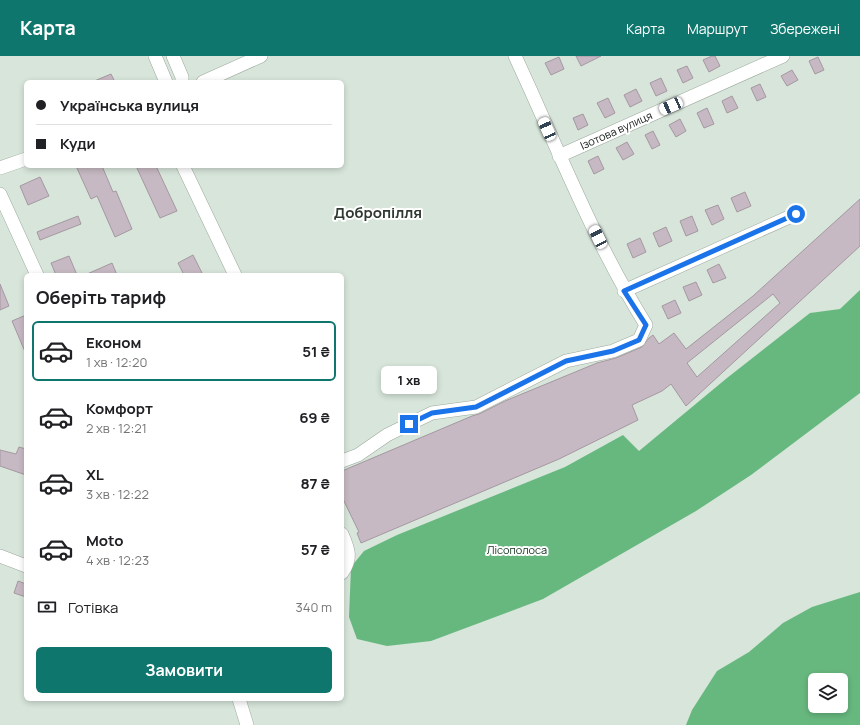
<!DOCTYPE html>
<html lang="uk">
<meta charset="utf-8">
<style>
:root{--surface:#fff;--page:#f2f2f2;--text:#202124;--muted:#757577;--line:#e0e0e0;--accent:#0f766e}
body{margin:0;font-family:Manrope,sans-serif;background:var(--page);color:var(--text);height:100vh;display:flex;flex-direction:column;font-size:15px;white-space:nowrap}
*{box-sizing:border-box;margin:0}
p{font-size:13px;color:var(--muted)}
.icon{flex:none;width:22px;height:22px;fill:none;stroke:currentColor;stroke-width:2;stroke-linecap:round;stroke-linejoin:round}
.map{position:relative;flex:1;overflow:hidden}
.panel{position:absolute;left:24px;top:217px;width:320px;height:428px;display:flex;flex-direction:column;background:var(--surface);border-radius:6px;box-shadow:0 2px 6px #0003}
.panel>*{flex:none}
.banner{position:absolute;left:24px;top:24px;width:320px;height:88px;border-radius:6px;box-shadow:0 2px 6px #0003;display:grid;align-content:center;height:88px;padding:0 12px;background:var(--surface)}
.buttons{position:absolute;left:808px;top:617px;display:grid;gap:8px}
.buttons a{display:grid;place-items:center;width:40px;height:40px;border-radius:6px;background:var(--surface);box-shadow:0 2px 6px #0003;font-size:20px}
.end{position:absolute;width:18px;height:18px;margin:-9px;border:5px solid #1a73e8;background:#fff;box-shadow:0 0 0 2px #fff}
.from{border-radius:50%}
.bubble{position:absolute;height:28px;border-radius:6px;background:var(--surface);box-shadow:0 2px 6px #0003;font-size:13px;font-weight:700;line-height:28px;text-align:center}
.car{position:absolute;width:12px;height:24px;margin:-12px -6px;border-radius:5px;box-shadow:0 0 3px 1px #0007;background:linear-gradient(#fff 24%,#345 0 40%,#fff 0 76%,#345 0 86%,#fff 0)}
.banner b{display:flex;align-items:center;gap:14px;height:38px;font-size:15px}
.banner b+b{border-top:1px solid var(--line)}
.banner i{width:10px;height:10px;background:var(--text)}
ul{padding:0;list-style:none}
li{display:flex;align-items:center;gap:12px;height:60px;margin:0 8px 6px;padding:0 4px;border:2px solid transparent;border-radius:6px}
li div{flex:1}
li b{display:block;font-size:15px}
li em{font-style:normal;font-weight:700}
li.active{border-color:var(--accent)}
li>.icon{width:36px;height:36px;stroke-width:1.5}
h2{padding:0 12px;font-size:18px;line-height:48px}
.pay{display:flex;align-items:center;gap:10px;height:44px;padding:0 12px;font-size:15px}
.pay p{margin-inline-start:auto}
.action{display:flex;gap:8px;margin-top:auto;padding:8px 12px}
.action a{flex:1;height:46px;border-radius:6px;background:var(--accent);color:#fff;font-size:16px;font-weight:700;line-height:46px;text-align:center}
header{display:flex;align-items:center;gap:24px;box-sizing:border-box;height:56px;padding:0 20px;background:var(--accent);color:#fff}
header strong{font-size:19px}
nav{display:flex;gap:22px;margin-inline-start:auto;font-size:14px}
.map>svg:first-child{display:block}
.forest{fill:#67b87e;fill-rule:evenodd}
.building{fill:#c7b9c3;stroke:#a598a1;fill-rule:evenodd}
.lines{fill:none;stroke-linecap:round;stroke-linejoin:round}
.minor-casing{stroke:#9da99f;stroke-width:14}
.minor{stroke:#fff;stroke-width:13}
.route{stroke:#1a73e8;stroke-width:5}
.labels{text-anchor:middle;dominant-baseline:central;stroke-width:4;stroke-linejoin:round;paint-order:stroke}
.street-label{font-size:11px;fill:#141915;stroke:#fff}
.park-label{font-size:11px;fill:#0e311a;stroke:#fff}
.district-label{font-size:15px;font-weight:bold;fill:#2f3931;stroke:#fff}
</style>
<header>
<strong>Карта</strong>
<nav><a>Карта</a><a>Маршрут</a><a>Збережені</a></nav>
</header>
<div class="map">
<svg width="860" height="669" viewBox="0 0 860 669">
<rect width="100%" height="100%" fill="#d7e5da"/>
<g class="forest">
<polygon points="860,234 860,337 751,419 696,455 543,543 431,585 387,590 357,583 349,561 351,511 364,495 397,479 565,411 623,379 639,395 727,322 810,257 840,253"/>
<path d="M860 536V669H686L692 654 717 615 749 596 783 567 812 551ZM815 624H841V650H815Z"/>
</g>
<g class="building">
<polygon points="576,0 601,0 581,10"/>
<polygon points="712,0 715,0 720,10 709,16 703,4"/>
<polygon points="559,1 564,13 551,19 545,7"/>
<polygon points="818,1 824,14 815,18 809,5"/>
<polygon points="687,10 693,22 683,27 677,14"/>
<polygon points="792,14 798,24 787,30 781,20"/>
<polygon points="111,18 115,26 92,26"/>
<polygon points="661,22 667,35 656,40 650,27"/>
<polygon points="760,28 766,41 757,45 751,32"/>
<polygon points="636,33 642,45 630,51 624,39"/>
<polygon points="732,40 738,52 727,57 722,45"/>
<polygon points="608,42 615,57 605,62 597,47"/>
<polygon points="707,52 714,68 704,72 697,57"/>
<polygon points="583,58 588,69 578,74 573,62"/>
<polygon points="680,63 686,75 676,81 669,69"/>
<polygon points="653,75 660,89 652,93 645,79"/>
<polygon points="627,86 634,98 623,104 616,92"/>
<polygon points="598,100 604,113 594,118 588,105"/>
<polygon points="76,110 102,110 113,136 116,135 132,173 115,181 97,140 91,143"/>
<polygon points="136,110 156,110 177,155 160,162"/>
<polygon points="40,121 49,140 28,149 20,130"/>
<polygon points="745,136 751,150 737,156 731,142"/>
<path d="M860 143V190L686 350 671 328 662 335 632 349 638 364 559 403 361 487 357 477 359 476 342 441V415L472 360 479 358 505 345 597 307 616 302 642 291 649 282 653 279 659 288 674 277 686 293 753 240ZM773 238 780 247 697 321 687 307Z"/>
<polygon points="718,149 724,163 712,169 705,154"/>
<polygon points="78,160 81,168 40,184 37,176"/>
<polygon points="692,160 698,175 686,180 680,165"/>
<polygon points="666,171 672,185 659,191 653,177"/>
<polygon points="640,182 646,196 633,202 627,188"/>
<polygon points="193,199 203,219 184,219 178,207"/>
<polygon points="69,200 77,219 56,219 51,207"/>
<polygon points="112,207 117,219 85,219"/>
<polygon points="719,208 726,222 713,227 707,214"/>
<polygon points="696,226 702,239 689,245 683,231"/>
<polygon points="0,228 9,250 0,254"/>
<polygon points="675,244 681,257 668,263 662,250"/>
<polygon points="26,259 26,298 12,265"/>
<polygon points="19,391 26,393 26,419 0,410 0,394 16,398"/>
<polygon points="18,525 26,528 26,541 14,537"/>
</g>
<g class="lines">
<g class="minor-casing">
<g id="minor">
<polyline points="155,0 166,26"/>
<polyline points="173,0 182,21 182,26"/>
<polyline points="203,26 261,0"/>
<polyline points="559,100 783,0"/>
<polyline points="183,110 235,219"/>
<polyline points="0,112 26,103"/>
<polyline points="0,138 37,219"/>
<polyline points="624,235 796,158"/>
<path d="M342 405 358 399 387 379 432 357 476 351 566 305 613 295 639 284 646 269C593 184 557 90 515 0"/>
<path d="M342 478C349 494 352 502 342 517"/>
<polyline points="0,500 26,510"/>
<polyline points="239,643 247,669"/>
</g>
</g>
<use href="#minor" class="minor"/>
</g>
<g class="lines">
<polyline class="route" points="409,368 432,357 476,351 566,305 613,295 639,284 646,269 624,235 796,158"/>
</g>
<g class="labels">
<g class="street-label">
<text transform="translate(616 74) rotate(-24)">Ізотова вулиця</text>
</g>
<g class="park-label">
<text x="517" y="493">Лісополоса</text>
</g>
<g class="district-label">
<text x="378" y="156">Добропілля</text>
</g>
</g>
</svg>
<div class="buttons">
<a><svg class="icon" aria-label="layers" viewBox="0 0 24 24"><path d="M12 4l9 5-9 5-9-5zM3 14l9 5 9-5"/></svg></a>
</div>
<i class="end from" style="left:796px;top:158px"></i>
<i class="end" style="left:409px;top:368px"></i>
<div class="bubble" style="left:381px;top:310px;width:56px">1 хв</div>
<i class="car" style="left:671px;top:50px;rotate:246deg"></i>
<i class="car" style="left:547px;top:73px;rotate:336deg"></i>
<i class="car" style="left:598px;top:181px;rotate:334deg"></i>
<div class="banner">
<b><i class="from"></i>Українська вулиця</b>
<b><i></i>Куди</b>
</div>
<section class="panel">
<h2>Оберіть тариф</h2>
<ul>
<li class="active"><svg class="icon" aria-label="car" viewBox="0 0 24 24"><path d="M5 17H2v-5l4-1 3-4h7l3 4 3 1v5h-3M9 17h6M6 11h13"/><circle cx="7" cy="17" r="2"/><circle cx="17" cy="17" r="2"/></svg><div><b>Економ</b><p>1 хв · 12:20</p></div><em>51 ₴</em></li>
<li><svg class="icon" aria-label="car" viewBox="0 0 24 24"><path d="M5 17H2v-5l4-1 3-4h7l3 4 3 1v5h-3M9 17h6M6 11h13"/><circle cx="7" cy="17" r="2"/><circle cx="17" cy="17" r="2"/></svg><div><b>Комфорт</b><p>2 хв · 12:21</p></div><em>69 ₴</em></li>
<li><svg class="icon" aria-label="car" viewBox="0 0 24 24"><path d="M5 17H2v-5l4-1 3-4h7l3 4 3 1v5h-3M9 17h6M6 11h13"/><circle cx="7" cy="17" r="2"/><circle cx="17" cy="17" r="2"/></svg><div><b>XL</b><p>3 хв · 12:22</p></div><em>87 ₴</em></li>
<li><svg class="icon" aria-label="car" viewBox="0 0 24 24"><path d="M5 17H2v-5l4-1 3-4h7l3 4 3 1v5h-3M9 17h6M6 11h13"/><circle cx="7" cy="17" r="2"/><circle cx="17" cy="17" r="2"/></svg><div><b>Moto</b><p>4 хв · 12:23</p></div><em>57 ₴</em></li>
</ul>
<div class="pay"><svg class="icon" aria-label="cash" viewBox="0 0 24 24"><path d="M3 7h18v10H3z"/><circle cx="12" cy="12" r="2"/></svg>Готівка<p>340 m</p></div>
<div class="action"><a>Замовити</a></div>
</section>
</div>
